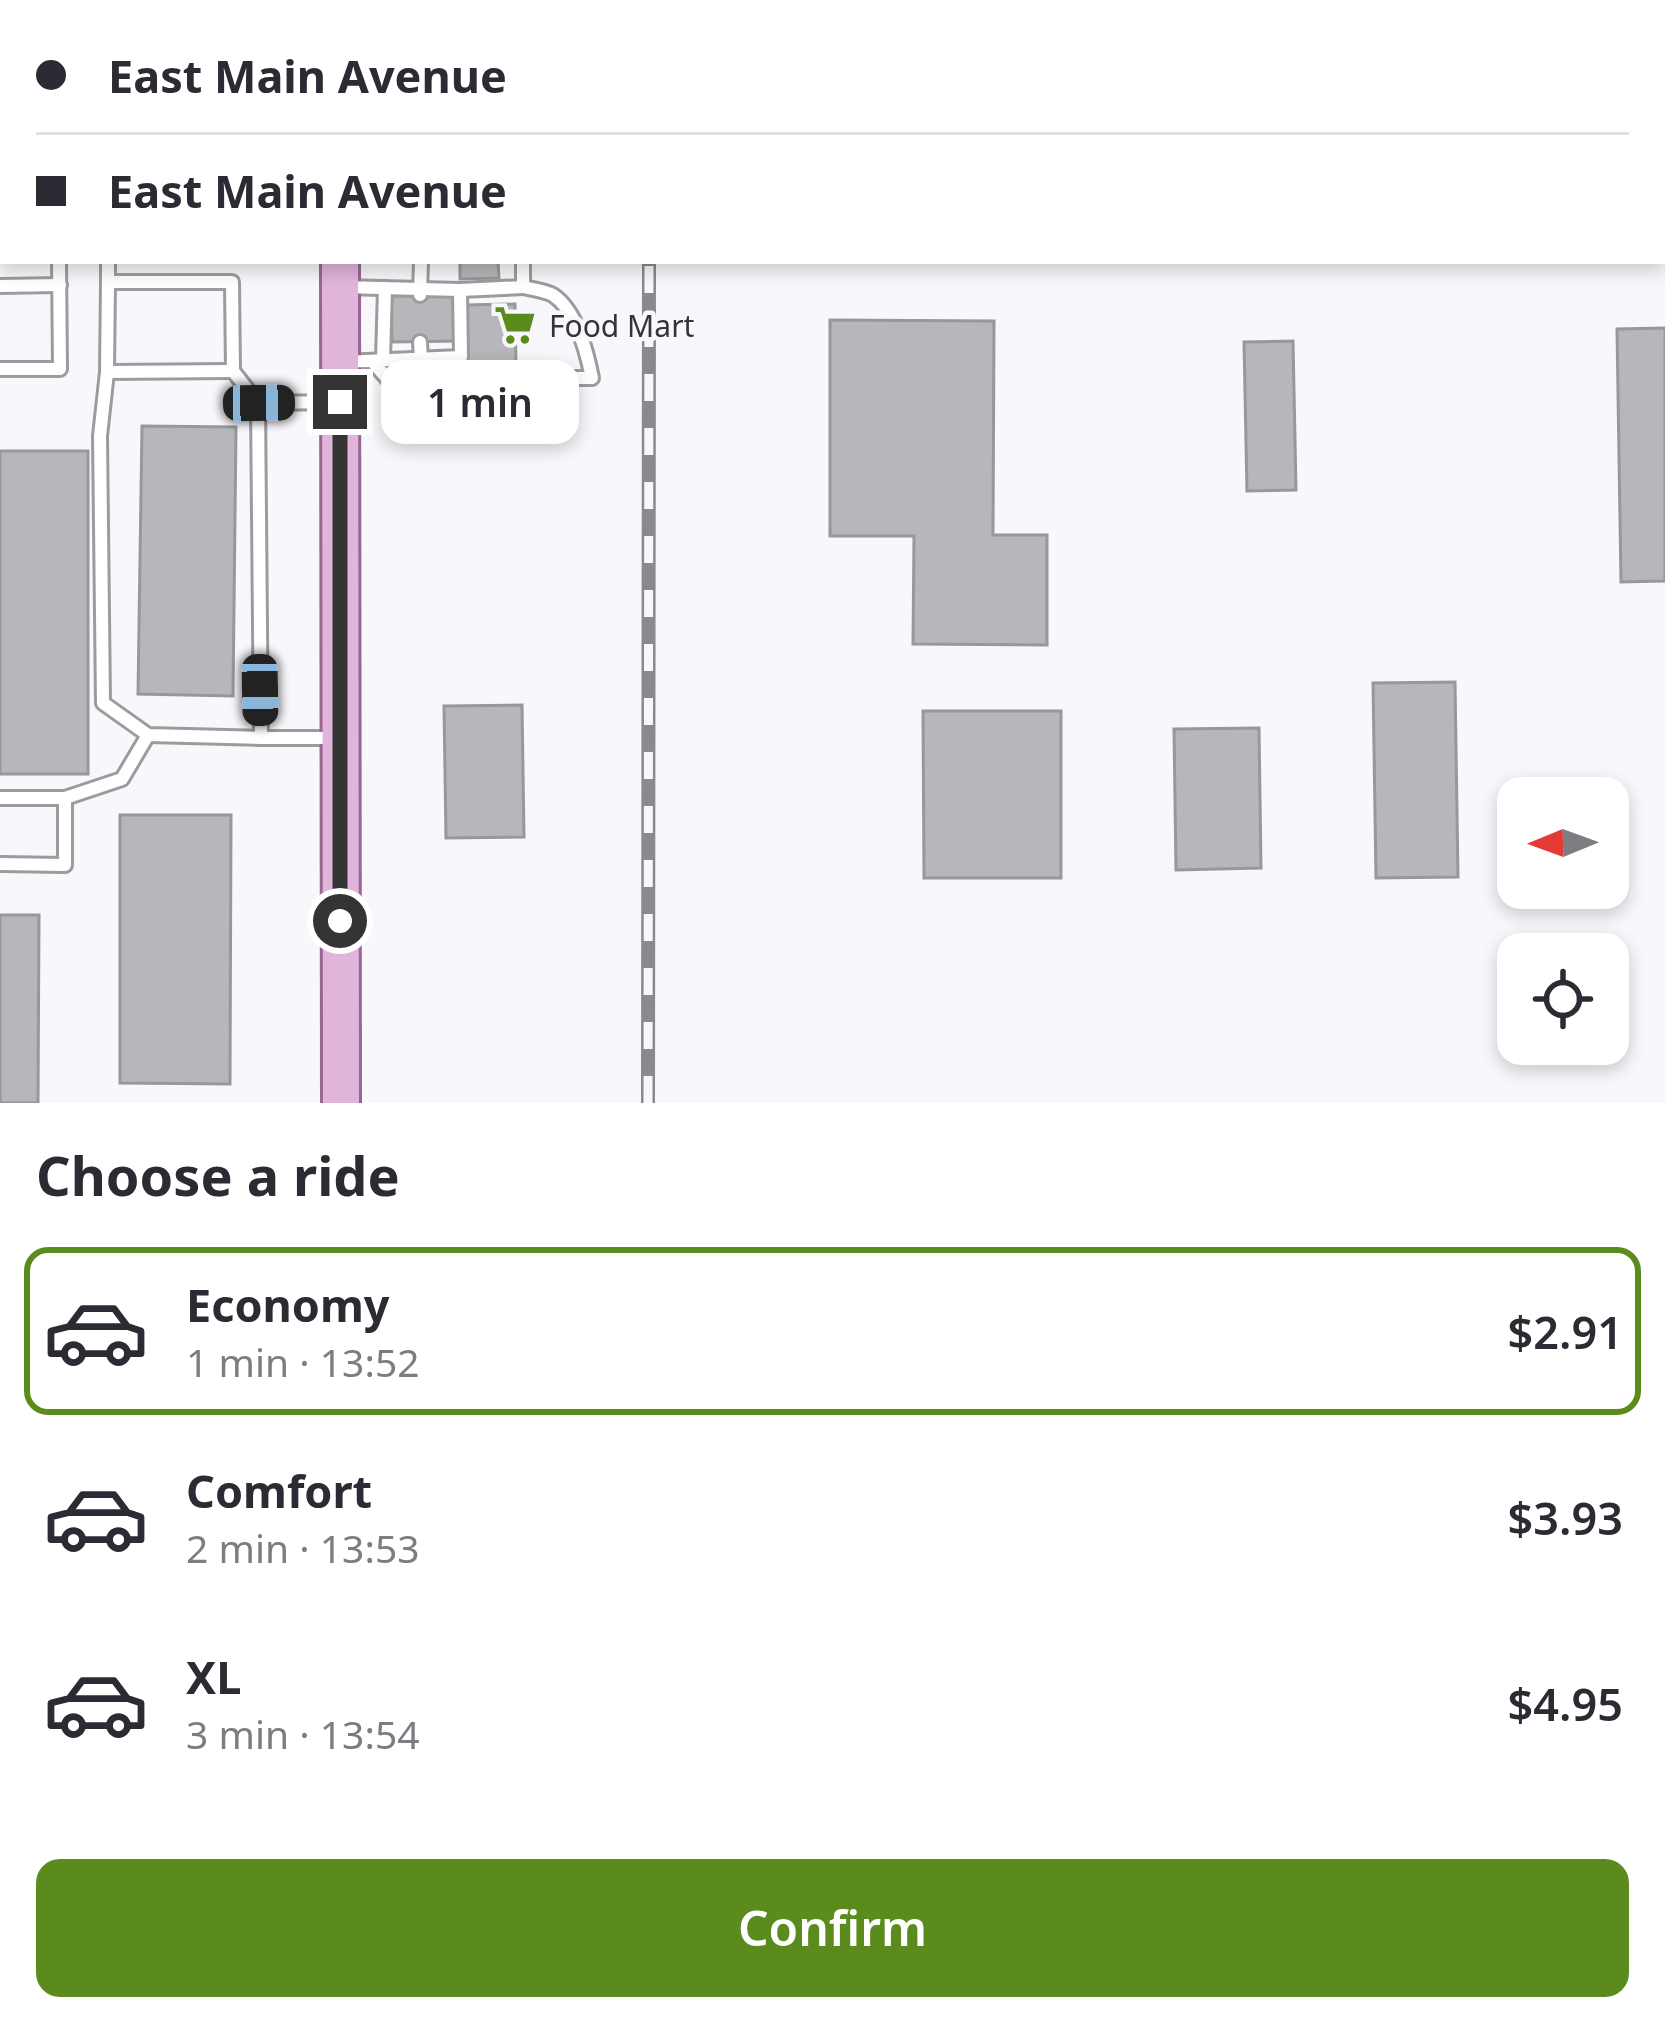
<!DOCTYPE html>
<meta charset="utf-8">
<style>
:root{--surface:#fff;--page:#f7f7f7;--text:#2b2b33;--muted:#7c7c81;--line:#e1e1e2;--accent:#5b8a1d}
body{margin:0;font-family:"Noto Sans",sans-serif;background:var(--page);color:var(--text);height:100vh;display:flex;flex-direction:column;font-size:45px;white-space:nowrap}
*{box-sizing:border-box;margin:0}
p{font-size:39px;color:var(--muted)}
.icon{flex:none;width:66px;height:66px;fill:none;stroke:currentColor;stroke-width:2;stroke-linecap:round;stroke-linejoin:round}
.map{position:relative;height:1103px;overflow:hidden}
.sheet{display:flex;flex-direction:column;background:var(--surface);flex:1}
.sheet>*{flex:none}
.guide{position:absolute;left:0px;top:0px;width:1665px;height:264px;box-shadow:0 6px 18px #0003;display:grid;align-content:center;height:264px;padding:0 36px;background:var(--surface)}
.needle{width:78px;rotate:269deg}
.controls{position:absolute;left:1497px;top:777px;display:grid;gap:24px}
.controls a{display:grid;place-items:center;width:132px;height:132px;border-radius:24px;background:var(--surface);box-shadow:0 6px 18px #0003;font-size:60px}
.end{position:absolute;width:54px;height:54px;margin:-27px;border:15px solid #343435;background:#fff;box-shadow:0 0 0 6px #fff}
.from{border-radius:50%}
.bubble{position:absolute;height:84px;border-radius:24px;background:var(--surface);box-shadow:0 6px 18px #0003;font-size:39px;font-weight:600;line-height:84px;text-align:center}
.car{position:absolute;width:36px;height:72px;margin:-36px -18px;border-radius:15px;box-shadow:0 0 9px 3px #0007;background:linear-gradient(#222 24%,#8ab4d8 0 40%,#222 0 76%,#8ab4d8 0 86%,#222 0)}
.guide b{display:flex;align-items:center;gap:42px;height:114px;font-size:45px}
.guide b+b{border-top:3px solid var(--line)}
.guide i{width:30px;height:30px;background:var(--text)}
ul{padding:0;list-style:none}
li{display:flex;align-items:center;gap:36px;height:168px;margin:0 24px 18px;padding:0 12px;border:6px solid transparent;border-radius:24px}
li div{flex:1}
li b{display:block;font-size:45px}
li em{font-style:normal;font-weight:600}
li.active{border-color:var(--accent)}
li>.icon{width:108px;height:108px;stroke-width:1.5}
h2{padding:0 36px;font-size:54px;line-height:144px}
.button{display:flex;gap:24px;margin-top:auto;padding:24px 36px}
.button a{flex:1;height:138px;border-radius:24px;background:var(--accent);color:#fff;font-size:48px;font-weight:600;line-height:138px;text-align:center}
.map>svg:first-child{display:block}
.building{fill:#b6b7ba;stroke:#96989a;stroke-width:3}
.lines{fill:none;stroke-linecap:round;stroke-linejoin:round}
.lane-casing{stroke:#9c9c9f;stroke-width:18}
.street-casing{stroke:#9c9c9f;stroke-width:30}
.secondary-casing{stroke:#9c9c9f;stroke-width:39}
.primary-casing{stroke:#976792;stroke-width:42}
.lane{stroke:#fff;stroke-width:12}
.street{stroke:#fff;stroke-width:24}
.secondary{stroke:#fff;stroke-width:33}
.primary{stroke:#e1b4dc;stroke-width:36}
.rail-casing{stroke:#8a898b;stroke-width:14}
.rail{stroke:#f8f7fb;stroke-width:9;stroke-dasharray:27;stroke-linecap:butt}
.route{stroke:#343435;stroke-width:15}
.labels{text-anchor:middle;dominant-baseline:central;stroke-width:9;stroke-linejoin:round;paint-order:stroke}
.poi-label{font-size:30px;fill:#343435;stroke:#f8f7fb;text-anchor:start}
</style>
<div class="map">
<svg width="1665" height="1103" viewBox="0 0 1665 1103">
<rect width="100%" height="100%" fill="#f8f7fb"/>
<g class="building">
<rect x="115" y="0" width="49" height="3"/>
<rect x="392" y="0" width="63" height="3"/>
<rect x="854" y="0" width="83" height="3"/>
<polygon points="460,261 498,261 499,278 460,279"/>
<polygon points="457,295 458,341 392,342 391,296"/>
<polygon points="515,304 516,365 552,364 553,397 419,399 419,370 467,369 466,305"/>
<polygon points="830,320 994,321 993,535 1047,535 1047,645 913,644 914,536 830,536"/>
<polygon points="1665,328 1665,581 1621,582 1617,329"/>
<polygon points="1293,341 1296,490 1247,491 1244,342"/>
<polygon points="142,426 236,427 233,696 138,694"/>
<rect x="0" y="451" width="88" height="323"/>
<polygon points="1455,682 1458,877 1376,878 1373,683"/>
<polygon points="522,705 524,837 446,838 444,706"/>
<polygon points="923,711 1061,711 1061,878 924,878"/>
<polygon points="1259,728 1261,868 1176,870 1174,729"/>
<polygon points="120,815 231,815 230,1084 120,1083"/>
<polygon points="0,915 39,915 38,1103 0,1103"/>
</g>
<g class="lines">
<g class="lane-casing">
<g id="lane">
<polyline points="537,0 537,3"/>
<polyline points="1329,0 1329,3"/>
<polyline points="1662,39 1665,39"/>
<polyline points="108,261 108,282 232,282 233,371 258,403"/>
<polyline points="108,282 107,372 233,371"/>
<polyline points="0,286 60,285"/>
<path d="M523 287C532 289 546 291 553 295 577 311 587 353 592 378H552"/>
<polyline points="460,290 523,287 523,261"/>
<polyline points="420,295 421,261"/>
<polyline points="420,342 421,360"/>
<polyline points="383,360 385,288"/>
<polyline points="372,361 391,383 419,384"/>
<polyline points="342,362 461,357 460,290 343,287"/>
<polyline points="0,369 60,369 59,261"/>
<polyline points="107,372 100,436 103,703 148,735 261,738"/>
<polyline points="335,738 261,738 258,403 339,402"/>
<polyline points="0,798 65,798 122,779 148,735"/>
<polyline points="0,864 65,865 65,798"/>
</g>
</g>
<g class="street-casing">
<g id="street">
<polyline points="976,0 977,3"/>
<polyline points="1618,0 1618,3"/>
</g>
</g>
<g class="secondary-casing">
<g id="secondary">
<polyline points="1662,148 1665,148"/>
<polyline points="0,173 3,173"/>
</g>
</g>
<g class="primary-casing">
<g id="primary">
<polyline points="340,0 340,3"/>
<polyline points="340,261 341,1103"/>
</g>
</g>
<use href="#lane" class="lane"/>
<use href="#street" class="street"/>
<use href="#secondary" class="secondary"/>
<use href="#primary" class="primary"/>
<g class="rail-casing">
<g id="rail">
<polyline points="62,0 62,3"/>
<polyline points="656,3 656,0"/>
<polyline points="648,1103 649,261"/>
</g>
</g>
<use href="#rail" class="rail"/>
</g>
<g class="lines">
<polyline class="route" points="340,402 340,921"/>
</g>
<defs>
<g id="supermarket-bare" transform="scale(3.24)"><path d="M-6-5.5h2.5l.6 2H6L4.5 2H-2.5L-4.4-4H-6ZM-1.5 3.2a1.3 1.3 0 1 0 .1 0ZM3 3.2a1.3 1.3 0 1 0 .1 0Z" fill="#5b8a1d" stroke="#f8f7fb" stroke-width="2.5" paint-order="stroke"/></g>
</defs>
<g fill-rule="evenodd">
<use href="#supermarket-bare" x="515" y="325"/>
</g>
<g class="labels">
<g class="poi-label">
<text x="549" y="325">Food Mart</text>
</g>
</g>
</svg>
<div class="controls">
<a><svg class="needle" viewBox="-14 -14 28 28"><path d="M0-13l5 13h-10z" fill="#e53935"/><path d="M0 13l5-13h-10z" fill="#7c7c81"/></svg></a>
<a><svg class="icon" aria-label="locate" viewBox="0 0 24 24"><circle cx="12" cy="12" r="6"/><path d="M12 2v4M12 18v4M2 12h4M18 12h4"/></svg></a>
</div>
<i class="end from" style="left:340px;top:921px"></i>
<i class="end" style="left:340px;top:402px"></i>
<div class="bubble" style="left:381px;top:360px;width:198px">1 min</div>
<i class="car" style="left:259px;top:403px;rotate:89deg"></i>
<i class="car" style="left:260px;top:690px;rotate:179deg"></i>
<div class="guide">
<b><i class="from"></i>East Main Avenue</b>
<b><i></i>East Main Avenue</b>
</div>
</div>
<section class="sheet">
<h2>Choose a ride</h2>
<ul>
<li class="active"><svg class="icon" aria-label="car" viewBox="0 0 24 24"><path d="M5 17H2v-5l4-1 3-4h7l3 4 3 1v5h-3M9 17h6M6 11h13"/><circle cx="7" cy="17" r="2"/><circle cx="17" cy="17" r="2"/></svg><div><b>Economy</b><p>1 min · 13:52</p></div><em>$2.91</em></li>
<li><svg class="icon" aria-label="car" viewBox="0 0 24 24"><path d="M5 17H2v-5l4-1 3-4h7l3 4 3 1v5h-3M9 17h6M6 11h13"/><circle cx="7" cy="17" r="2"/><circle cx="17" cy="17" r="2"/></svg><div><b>Comfort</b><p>2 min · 13:53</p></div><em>$3.93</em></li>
<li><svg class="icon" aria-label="car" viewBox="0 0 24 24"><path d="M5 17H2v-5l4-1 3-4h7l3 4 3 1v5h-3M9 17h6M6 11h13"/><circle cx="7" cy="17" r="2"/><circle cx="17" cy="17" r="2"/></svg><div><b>XL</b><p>3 min · 13:54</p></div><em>$4.95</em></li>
</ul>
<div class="button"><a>Confirm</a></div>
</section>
